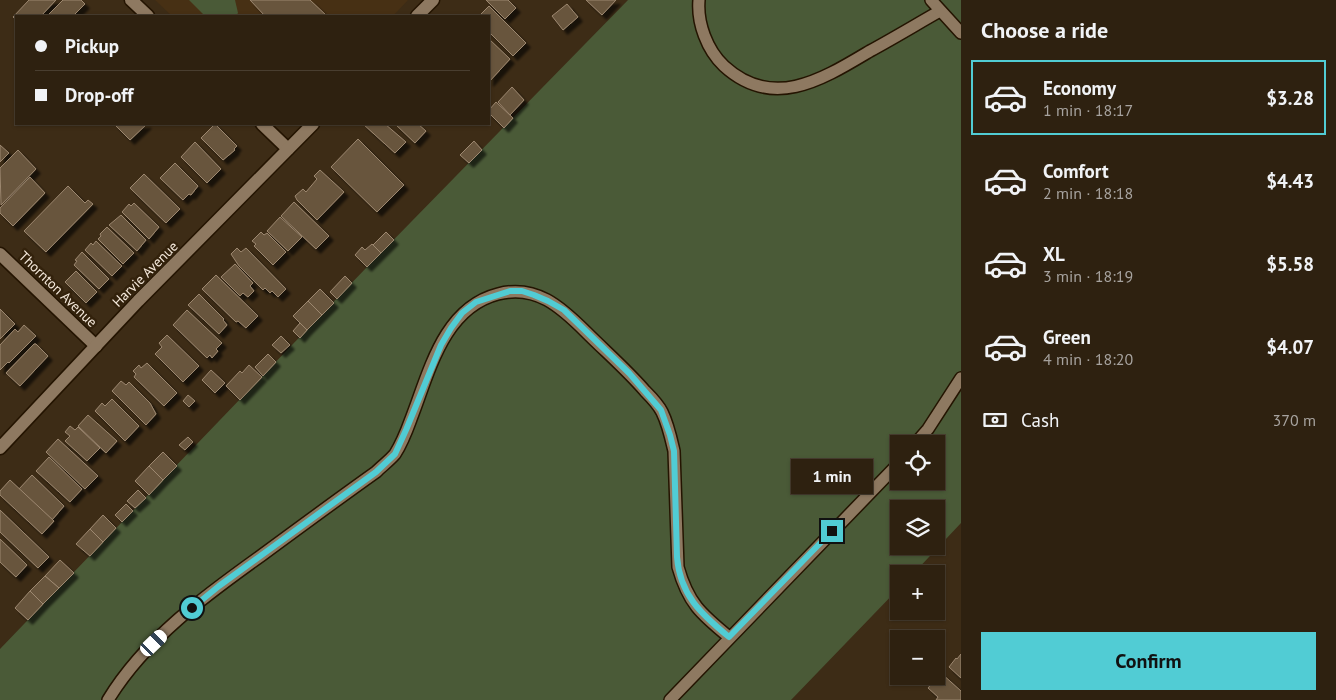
<!DOCTYPE html>
<meta charset="utf-8">
<style>
:root{--surface:#2e2110;--page:#3a2e1e;--text:#f1f3f6;--muted:#a7a39f;--line:#493e30;--accent:#51ccd4}
body{margin:0;font-family:"PT Sans",sans-serif;background:var(--page);color:var(--text);height:100vh;display:flex;flex-direction:column;font-size:19px;white-space:nowrap}
*{box-sizing:border-box;margin:0}
p{font-size:16px;color:var(--muted)}
.icon{flex:none;width:28px;height:28px;fill:none;stroke:currentColor;stroke-width:2;stroke-linecap:round;stroke-linejoin:round}
.map{position:relative;flex:1;overflow:hidden}
.sheet{display:flex;flex-direction:column;background:var(--surface);width:375px}
.sheet>*{flex:none}
.top-card{position:absolute;left:15px;top:15px;width:475px;height:110px;border-radius:0px;box-shadow:0 1px 4px #0004,0 0 0 1px var(--line);display:grid;align-content:center;height:110px;padding:0 20px;background:var(--surface)}
.controls{position:absolute;left:890px;top:435px;display:grid;gap:10px}
.controls a{display:grid;place-items:center;width:55px;height:55px;border-radius:0px;background:var(--surface);box-shadow:0 1px 4px #0004,0 0 0 1px var(--line);font-size:25px}
.end{position:absolute;width:22px;height:22px;margin:-11px;border:6px solid #51ccd4;background:#111;box-shadow:0 0 0 2px #111}
.from{border-radius:50%}
.bubble{position:absolute;height:35px;border-radius:0px;background:var(--surface);box-shadow:0 1px 4px #0004,0 0 0 1px var(--line);font-size:16px;font-weight:600;line-height:35px;text-align:center}
.car{position:absolute;width:15px;height:30px;margin:-15px -8px;border-radius:6px;box-shadow:0 0 4px 1px #0007;background:linear-gradient(#fff 24%,#345 0 40%,#fff 0 76%,#345 0 86%,#fff 0)}
.top-card b{display:flex;align-items:center;gap:18px;height:48px;font-size:19px}
.top-card b+b{border-top:1px solid var(--line)}
.top-card i{width:12px;height:12px;background:var(--text)}
ul{padding:0;list-style:none}
li{display:flex;align-items:center;gap:15px;height:75px;margin:0 10px 8px;padding:0 10px;border:2px solid transparent;border-radius:0px}
li div{flex:1}
li b{display:block;font-size:19px}
li em{font-style:normal;font-weight:600}
li.current{border-color:var(--accent)}
li>.icon{width:45px;height:45px;stroke-width:1.5}
h2{padding:0 20px;font-size:22px;line-height:60px}
.pay{display:flex;align-items:center;gap:12px;height:55px;padding:0 20px;font-size:19px}
.pay p{margin-inline-start:auto}
.primary-button{display:flex;gap:10px;margin-top:auto;padding:10px 20px}
.primary-button a{flex:1;height:58px;border-radius:0px;background:var(--accent);color:#111;font-size:20px;font-weight:600;line-height:58px;text-align:center}
main{display:flex;flex:1;min-height:0}
.map>svg:first-child{display:block}
.built{fill:#473014}
.green{fill:#4a5a37;fill-rule:evenodd}
.building{fill:#67543d;stroke:#9d8870;filter:url(#shadow)}
.lines{fill:none;stroke-linecap:round;stroke-linejoin:round}
.service-casing{stroke:#241401;stroke-width:14}
.minor-casing{stroke:#241401;stroke-width:15}
.service{stroke:#8e7961;stroke-width:11}
.minor{stroke:#8e7961;stroke-width:12}
.route{stroke:#51ccd4;stroke-width:6}
.labels{text-anchor:middle;dominant-baseline:central;stroke-width:5;stroke-linejoin:round;paint-order:stroke}
.street-label{font-size:14px;fill:#f6eadd;stroke:#33220c}
</style>
<main>
<div class="map">
<svg width="961" height="700" viewBox="0 0 961 700">
<defs>
<filter id="shadow"><feDropShadow dx="4.5" dy="4.5" stdDeviation="1" flood-color="#0009"/></filter>
</defs>
<rect width="100%" height="100%" fill="#3d2c16"/>
<polygon class="built" points="155,0 408,0 393,16 172,16"/>
<g class="green">
<polygon points="189,0 235,0 238,13 236,16 205,16"/>
<path d="M628 0H961V523L913 574H899V588L791 700H0V649L367 267ZM899 444H936V481H899ZM899 509H936V546H899Z"/>
</g>
<g class="building">
<polygon points="29,0 56,0 41,16 16,16 16,20 13,17"/>
<polygon points="63,0 81,0 85,4 73,16 47,16"/>
<polygon points="250,0 310,0 327,16 265,16"/>
<polygon points="486,0 508,0 516,8 505,19"/>
<polygon points="586,0 616,0 602,15"/>
<polygon points="567,4 578,17 563,30 552,16"/>
<polygon points="489,6 526,43 513,56 489,32 489,16 479,16"/>
<polygon points="489,39 510,59 489,82"/>
<polygon points="512,87 524,100 510,115 498,102"/>
<polygon points="496,102 513,118 504,128 489,113 489,110"/>
<polygon points="114,124 147,124 130,140"/>
<polygon points="215,124 237,146 234,149 235,150 223,160 201,138"/>
<polygon points="363,124 385,124 406,142 395,153"/>
<polygon points="395,124 418,124 426,131 415,143"/>
<polygon points="358,139 404,185 377,212 331,167"/>
<polygon points="474,141 482,150 469,163 460,155"/>
<polygon points="195,142 221,169 207,183 181,157"/>
<polygon points="0,145 9,153 0,162"/>
<polygon points="18,150 36,169 1,205 0,168"/>
<polygon points="175,163 198,186 191,195 189,194 183,200 160,178"/>
<polygon points="320,170 344,192 317,220 297,200 295,196 303,189 306,192 317,179 314,176"/>
<polygon points="144,174 180,209 166,223 130,188"/>
<polygon points="30,177 45,193 13,226 0,213 0,208"/>
<polygon points="68,186 85,203 88,200 93,204 46,252 24,231"/>
<polygon points="294,202 329,236 316,249 281,216"/>
<polygon points="134,203 159,227 149,239 122,212 129,204 131,206"/>
<polygon points="121,215 146,240 137,251 109,225"/>
<polygon points="280,217 302,237 288,251 267,231"/>
<polygon points="107,227 134,253 123,264 98,239 101,236 100,234"/>
<polygon points="261,232 264,235 267,233 286,252 273,265 254,246 256,244 252,241"/>
<polygon points="386,232 394,240 381,253 373,245"/>
<polygon points="96,241 122,266 112,276 85,250 91,243 93,245"/>
<polygon points="372,244 381,253 367,267 355,255 362,247 365,250"/>
<polygon points="237,248 241,252 246,248 286,289 278,297 272,291 270,293 265,288 263,290 239,266 231,254"/>
<polygon points="82,252 109,279 99,289 74,265 77,261 75,260"/>
<polygon points="235,264 253,283 250,286 254,291 248,297 243,293 240,296 221,277"/>
<polygon points="76,271 97,292 86,303 65,282"/>
<polygon points="216,275 258,316 246,328 238,321 236,322 202,289"/>
<polygon points="345,276 352,283 337,299 330,292"/>
<polygon points="320,289 334,303 322,315 308,301"/>
<polygon points="199,294 224,319 223,320 227,325 219,334 188,305"/>
<polygon points="308,301 322,315 307,330 293,316"/>
<polygon points="0,309 15,324 0,339"/>
<polygon points="187,310 222,343 216,349 218,351 212,358 210,355 207,358 173,325"/>
<polygon points="300,323 307,330 300,338 293,331"/>
<polygon points="24,325 36,336 9,363 8,362 0,370 0,345 15,329 18,332"/>
<polygon points="167,335 199,366 183,382 155,354 162,347 159,343"/>
<polygon points="281,336 290,345 281,353 272,345"/>
<polygon points="34,344 36,344 48,356 20,386 6,373"/>
<polygon points="268,354 276,362 263,376 255,367"/>
<polygon points="147,363 177,393 164,406 134,377 136,374 133,371 139,365 141,368"/>
<polygon points="249,365 262,377 240,400 226,386 240,371 242,373"/>
<polygon points="211,370 225,383 215,393 202,380"/>
<polygon points="121,381 126,385 129,382 150,403 156,414 146,425 112,391"/>
<polygon points="188,395 195,401 189,407 183,401"/>
<polygon points="112,399 139,426 125,441 95,411 102,403 105,406"/>
<polygon points="88,415 117,441 106,453 78,426"/>
<polygon points="70,426 75,430 78,427 100,448 87,461 65,441 70,436 65,432"/>
<polygon points="188,437 193,442 185,450 179,445"/>
<polygon points="58,439 98,476 85,489 46,452"/>
<polygon points="163,452 177,466 163,480 149,466"/>
<polygon points="49,457 82,489 70,502 36,471"/>
<polygon points="149,466 163,480 149,495 135,481"/>
<polygon points="32,475 64,506 52,520 19,489"/>
<polygon points="10,480 54,521 42,534 0,495 0,491"/>
<polygon points="138,490 146,498 135,508 127,501"/>
<polygon points="126,504 133,511 122,522 115,515"/>
<polygon points="0,510 49,557 38,568 0,532"/>
<polygon points="103,515 116,528 103,542 90,529"/>
<polygon points="90,529 103,542 90,556 76,544"/>
<polygon points="0,539 27,565 16,577 0,562"/>
<polygon points="60,560 74,573 59,588 45,576"/>
<polygon points="45,576 59,588 43,604 30,591"/>
<polygon points="30,591 43,604 28,620 15,608"/>
<polygon points="961,654 961,678 949,667 956,658 957,659"/>
<polygon points="941,673 961,691 961,700 936,700 938,697 928,688"/>
</g>
<g class="lines">
<g class="service-casing">
<g id="service">
<path d="M699 0C697 23 707 50 724 66 773 111 823 79 870 51 894 38 917 24 940 11"/>
<polyline points="931,0 961,33"/>
<polyline points="915,444 928,429 961,378"/>
<path d="M108 700C145 639 206 595 262 555 300 527 338 499 376 472 382 466 390 460 395 454 402 443 407 430 411 419 429 373 443 308 498 294 536 284 561 307 586 332 606 352 627 370 645 391 651 397 658 404 662 412 668 424 671 438 674 451L678 567C688 603 701 614 729 637"/>
<polyline points="670,700 899,463"/>
</g>
</g>
<g class="minor-casing">
<g id="minor">
<polyline points="131,0 148,16"/>
<polyline points="417,16 433,0"/>
<polyline points="262,124 288,149"/>
<polyline points="0,254 96,346"/>
<polyline points="0,448 138,301 313,124"/>
</g>
</g>
<use href="#service" class="service"/>
<use href="#minor" class="minor"/>
</g>
<g class="lines">
<path class="route" d="M192 608 219 586 376 472 395 454 406 430 441 345 451 328 462 313 476 302 510 291H522L534 295 548 301 564 310 629 373 661 410 670 435 674 451 677 557C680 595 701 614 729 637L832 531"/>
</g>
<g class="labels">
<g class="street-label">
<text transform="translate(145 274) rotate(-45)">Harvie Avenue</text>
<text transform="translate(58 289) rotate(44)">Thornton Avenue</text>
</g>
</g>
</svg>
<div class="controls">
<a><svg class="icon" aria-label="locate" viewBox="0 0 24 24"><circle cx="12" cy="12" r="6"/><path d="M12 2v4M12 18v4M2 12h4M18 12h4"/></svg></a>
<a><svg class="icon" aria-label="layers" viewBox="0 0 24 24"><path d="M12 4l9 5-9 5-9-5zM3 14l9 5 9-5"/></svg></a>
<a>+</a>
<a>−</a>
</div>
<i class="end from" style="left:192px;top:608px"></i>
<i class="end" style="left:832px;top:531px"></i>
<div class="bubble" style="left:791px;top:459px;width:82px">1 min</div>
<i class="car" style="left:154px;top:643px;rotate:46deg"></i>
<div class="top-card">
<b><i class="from"></i>Pickup</b>
<b><i></i>Drop-off</b>
</div>
</div>
<section class="sheet">
<h2>Choose a ride</h2>
<ul>
<li class="current"><svg class="icon" aria-label="car" viewBox="0 0 24 24"><path d="M5 17H2v-5l4-1 3-4h7l3 4 3 1v5h-3M9 17h6M6 11h13"/><circle cx="7" cy="17" r="2"/><circle cx="17" cy="17" r="2"/></svg><div><b>Economy</b><p>1 min · 18:17</p></div><em>$3.28</em></li>
<li><svg class="icon" aria-label="car" viewBox="0 0 24 24"><path d="M5 17H2v-5l4-1 3-4h7l3 4 3 1v5h-3M9 17h6M6 11h13"/><circle cx="7" cy="17" r="2"/><circle cx="17" cy="17" r="2"/></svg><div><b>Comfort</b><p>2 min · 18:18</p></div><em>$4.43</em></li>
<li><svg class="icon" aria-label="car" viewBox="0 0 24 24"><path d="M5 17H2v-5l4-1 3-4h7l3 4 3 1v5h-3M9 17h6M6 11h13"/><circle cx="7" cy="17" r="2"/><circle cx="17" cy="17" r="2"/></svg><div><b>XL</b><p>3 min · 18:19</p></div><em>$5.58</em></li>
<li><svg class="icon" aria-label="car" viewBox="0 0 24 24"><path d="M5 17H2v-5l4-1 3-4h7l3 4 3 1v5h-3M9 17h6M6 11h13"/><circle cx="7" cy="17" r="2"/><circle cx="17" cy="17" r="2"/></svg><div><b>Green</b><p>4 min · 18:20</p></div><em>$4.07</em></li>
</ul>
<div class="pay"><svg class="icon" aria-label="cash" viewBox="0 0 24 24"><path d="M3 7h18v10H3z"/><circle cx="12" cy="12" r="2"/></svg>Cash<p>370 m</p></div>
<div class="primary-button"><a>Confirm</a></div>
</section>
</main>
